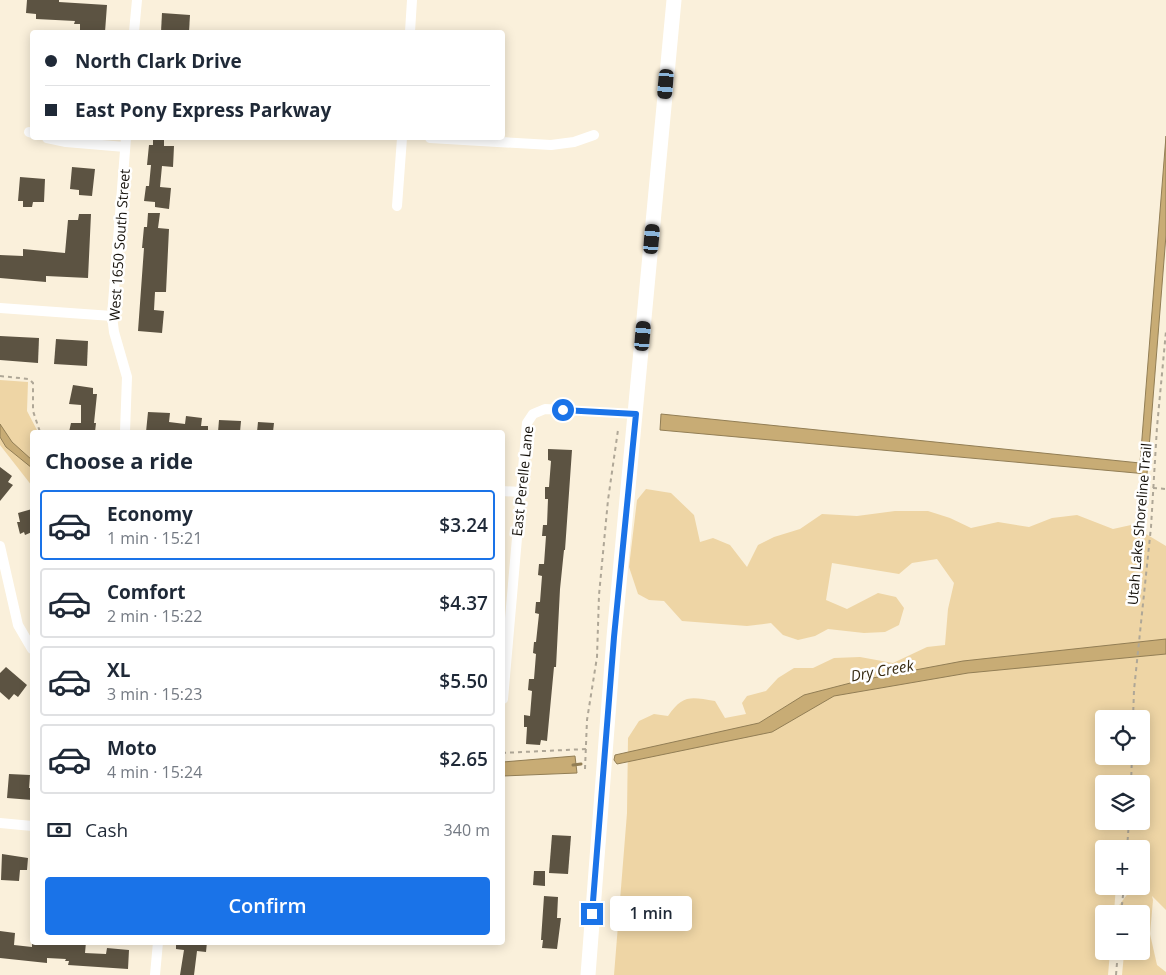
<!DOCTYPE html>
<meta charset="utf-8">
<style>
:root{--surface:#fff;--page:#f2f2f3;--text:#1f2937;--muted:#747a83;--line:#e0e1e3;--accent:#1a73e8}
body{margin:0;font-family:"Open Sans",sans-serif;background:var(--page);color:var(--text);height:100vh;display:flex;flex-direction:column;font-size:19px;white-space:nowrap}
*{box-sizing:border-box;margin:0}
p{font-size:16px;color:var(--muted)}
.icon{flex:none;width:28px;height:28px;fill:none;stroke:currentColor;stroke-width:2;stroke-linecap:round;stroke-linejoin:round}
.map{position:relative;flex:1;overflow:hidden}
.sheet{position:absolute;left:30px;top:430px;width:475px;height:515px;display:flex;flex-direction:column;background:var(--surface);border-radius:5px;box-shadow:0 2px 12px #0003}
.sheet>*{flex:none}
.banner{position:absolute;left:30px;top:30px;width:475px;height:110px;border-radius:5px;box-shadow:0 2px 12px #0003;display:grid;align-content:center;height:110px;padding:0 15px;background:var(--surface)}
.tools{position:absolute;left:1095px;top:710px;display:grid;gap:10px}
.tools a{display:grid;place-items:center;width:55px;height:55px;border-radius:5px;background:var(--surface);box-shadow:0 2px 12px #0003;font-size:25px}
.end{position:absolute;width:22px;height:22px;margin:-11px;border:6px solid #1a73e8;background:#fff;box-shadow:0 0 0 2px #fff}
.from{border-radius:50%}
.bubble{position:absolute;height:35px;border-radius:5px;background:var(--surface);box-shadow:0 2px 12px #0003;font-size:16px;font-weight:600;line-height:35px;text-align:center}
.car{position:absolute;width:15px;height:30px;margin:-15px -8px;border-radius:6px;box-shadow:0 0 4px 1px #0007;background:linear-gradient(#222 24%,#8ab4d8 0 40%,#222 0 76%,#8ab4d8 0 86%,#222 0)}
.banner b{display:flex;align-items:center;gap:18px;height:48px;font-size:19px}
.banner b+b{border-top:1px solid var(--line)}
.banner i{width:12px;height:12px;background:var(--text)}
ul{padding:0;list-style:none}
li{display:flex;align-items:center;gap:15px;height:70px;margin:0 10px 8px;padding:0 5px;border:2px solid var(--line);border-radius:5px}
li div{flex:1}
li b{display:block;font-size:19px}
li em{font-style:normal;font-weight:600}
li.selected{border-color:var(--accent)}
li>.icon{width:45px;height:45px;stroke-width:1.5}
h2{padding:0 15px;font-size:22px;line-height:60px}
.pay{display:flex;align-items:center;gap:12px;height:55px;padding:0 15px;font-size:19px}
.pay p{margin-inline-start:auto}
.action{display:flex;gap:10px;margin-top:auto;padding:10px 15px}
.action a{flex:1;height:58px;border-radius:5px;background:var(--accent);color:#fff;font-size:20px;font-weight:600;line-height:58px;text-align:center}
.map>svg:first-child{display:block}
.green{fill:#eed5a5;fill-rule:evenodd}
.water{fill:#c8ac75;stroke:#927e55}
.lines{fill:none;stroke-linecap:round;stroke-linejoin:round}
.stream{stroke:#927e55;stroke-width:3}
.building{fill:#5c5342}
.path{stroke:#afa797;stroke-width:2;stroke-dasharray:4 4;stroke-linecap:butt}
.street{stroke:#fff;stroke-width:10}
.secondary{stroke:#fff;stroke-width:15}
.route{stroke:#1a73e8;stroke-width:6}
.labels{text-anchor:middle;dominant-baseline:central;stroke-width:5;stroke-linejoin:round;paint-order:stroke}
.street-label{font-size:14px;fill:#15110a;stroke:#fff}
.water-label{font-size:15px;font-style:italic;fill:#372a11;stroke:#fff}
</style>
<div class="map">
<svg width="1166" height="975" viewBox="0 0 1166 975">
<rect width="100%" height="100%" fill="#faf0db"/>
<g class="green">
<polygon points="0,380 28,382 27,411 38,432 32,432 32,486 0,445"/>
<path d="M646 489 671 493 694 515 700 542 713 538 730 545 747 567 758 545 774 537 800 529 822 514 857 516 895 511H928L950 518 971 528 998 522 1029 527 1052 518 1077 515 1113 529 1131 525 1166 546V910L1152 896 1153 900 1150 934 1157 965 1166 972V975H1122L1124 954 1110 952 1108 975H614L627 813 628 738 639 721 654 714 668 716C683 694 691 697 715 701L725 718 746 714 742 703 747 696 766 691 778 678 794 668H813L834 658 860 657 893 663 927 647 945 645 948 609 954 583 937 559 912 563 899 574 832 563 826 600 847 609 878 593 896 597 904 608 899 625 885 632 864 633 828 629 815 636 798 640 783 635 771 623 747 626 682 621 664 601 649 600 638 594 629 567 637 500ZM1104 719H1141V756H1104ZM1104 784H1141V821H1104ZM1104 849H1141V886H1131L1129 892 1114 912 1116 886H1104ZM1104 914H1141V951H1104Z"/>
</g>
<g class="water">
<polygon points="1166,136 1166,235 1147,474 660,430 661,414 1140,463"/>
<polygon points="0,424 12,442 32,460 32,468 6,447 0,437"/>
<polygon points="1166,639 1166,654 968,673 834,696 772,732 617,764 614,760 615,755 759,723 804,695 862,680 963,661"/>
<polygon points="575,756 577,773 503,776 503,762"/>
</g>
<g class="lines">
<polyline class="stream" points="573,765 581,764"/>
</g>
<g class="building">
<polygon points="27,0 59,0 59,2 107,5 105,32 80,32 80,24 74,24 75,21 36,19 36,14 26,13"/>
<polygon points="162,13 190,15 189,32 161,32"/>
<polygon points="153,139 164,140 164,146 174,146 173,167 162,166 160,187 171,188 169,209 155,207 155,202 144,201 146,186 149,186 151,165 147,165 149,145 153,145"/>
<polygon points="72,167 95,169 92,196 79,195 79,190 70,189"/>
<polygon points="20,177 45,179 44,202 33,202 32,207 23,207 23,201 18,201"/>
<polygon points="148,213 160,213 158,228 169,229 166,292 155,292 154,310 164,311 162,333 138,331 144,248 142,248 144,227 147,227"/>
<polygon points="79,214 91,214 88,278 46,276 46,282 0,278 0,255 23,256 23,249 65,253 68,220 78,220"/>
<polygon points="0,336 39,338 38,363 0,360"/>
<polygon points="56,339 88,341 87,366 54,364"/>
<polygon points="73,385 93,388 93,394 97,394 94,423 96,423 95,432 69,432 71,423 81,423 81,405 69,404"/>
<polygon points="148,412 170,413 169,422 185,424 186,416 202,418 201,426 208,426 208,432 146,432"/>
<polygon points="219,420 241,421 240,432 218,432"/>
<polygon points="258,422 274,423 273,432 257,432"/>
<polygon points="548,449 572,450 565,550 564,550 560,589 556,667 554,667 547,741 541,740 540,745 526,744 527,727 524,727 524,715 530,716 532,691 528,690 529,679 534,679 536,654 533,653 534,642 536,642 539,614 535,613 536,602 540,602 542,576 538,575 539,564 544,564 546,536 542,536 543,525 547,525 548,499 545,499 545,487 549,487 551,461 548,460"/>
<polygon points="0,467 12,476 8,482 13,485 0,501"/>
<polygon points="32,509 32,532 25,535 24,532 20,534 17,522 20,522 18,513"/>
<polygon points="6,667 27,685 18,697 14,694 9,700 0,692 0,673"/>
<polygon points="9,774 30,775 29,788 32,788 32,800 7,798"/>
<polygon points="552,835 571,836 568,874 549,873"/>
<polygon points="2,854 28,858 27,870 20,870 19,881 1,880"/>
<polygon points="534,871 545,871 545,886 533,885"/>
<polygon points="544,896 558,897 557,918 561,918 557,949 542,948 543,940 541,940"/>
<polygon points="0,931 15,933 14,945 32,947 32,942 86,942 85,953 106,954 107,948 129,950 128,969 68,965 69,961 65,961 66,959 47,958 47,963 0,958"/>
<polygon points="176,942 207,942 206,952 197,951 194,975 180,975 184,950 176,949"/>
</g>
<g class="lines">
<g class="path">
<polyline points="0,376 29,379 33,383 33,411 40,432"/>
<polyline points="1153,488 1166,489"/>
<polyline points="1133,719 1134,690 1151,527 1157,427 1166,331"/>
<polyline points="502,753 586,749"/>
<polyline points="585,769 587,720 597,657 599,595 608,500 618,430"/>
<polyline points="1131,784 1132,756"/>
<polyline points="1127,849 1129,821"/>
<polyline points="1121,914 1124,886"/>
<polyline points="1116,975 1118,951"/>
</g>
<g class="street">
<polyline points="134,32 137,0"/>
<polyline points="410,32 412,0"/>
<polyline points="29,132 32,133"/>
<polyline points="47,138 66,142 125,147"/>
<polyline points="430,138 551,145 574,142 594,135"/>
<polyline points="397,206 402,138"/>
<polyline points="0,308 112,316"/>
<polyline points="125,432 127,377 114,332 112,316 126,138"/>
<polyline points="502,491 520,492"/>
<polyline points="0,546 18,625 32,649"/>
<polyline points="503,699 527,423 533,414 545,409 636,414"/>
<polyline points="0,823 32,826"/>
<polyline points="155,975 158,942"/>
</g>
<polyline class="secondary" points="588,975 614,637 674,0"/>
</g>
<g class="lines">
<polyline class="route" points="563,410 636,414 614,637 592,914"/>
</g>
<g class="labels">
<g class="street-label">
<text transform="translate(119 245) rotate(-86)">West 1650 South Street</text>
<text transform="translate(522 481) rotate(-84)">East Perelle Lane</text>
<text transform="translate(1139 524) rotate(-85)">Utah Lake Shoreline Trail</text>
</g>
<g class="water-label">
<text transform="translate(882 670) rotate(-10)">Dry Creek</text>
</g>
</g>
</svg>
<div class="tools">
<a><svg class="icon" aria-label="locate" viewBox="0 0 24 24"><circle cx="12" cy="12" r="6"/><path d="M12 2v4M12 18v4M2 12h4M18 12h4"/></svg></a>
<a><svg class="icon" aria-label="layers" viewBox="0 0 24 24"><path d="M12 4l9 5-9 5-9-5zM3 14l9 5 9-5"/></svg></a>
<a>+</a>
<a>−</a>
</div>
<i class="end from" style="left:563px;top:410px"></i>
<i class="end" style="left:592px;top:914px"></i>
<div class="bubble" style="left:610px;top:896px;width:82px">1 min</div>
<i class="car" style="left:666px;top:84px;rotate:185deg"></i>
<i class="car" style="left:652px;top:239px;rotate:5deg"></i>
<i class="car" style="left:643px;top:336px;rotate:5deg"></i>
<div class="banner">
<b><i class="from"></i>North Clark Drive</b>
<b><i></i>East Pony Express Parkway</b>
</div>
<section class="sheet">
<h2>Choose a ride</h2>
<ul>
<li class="selected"><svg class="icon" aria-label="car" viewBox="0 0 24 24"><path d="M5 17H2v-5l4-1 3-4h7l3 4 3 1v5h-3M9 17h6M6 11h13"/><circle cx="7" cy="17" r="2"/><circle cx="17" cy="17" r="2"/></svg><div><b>Economy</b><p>1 min · 15:21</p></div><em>$3.24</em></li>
<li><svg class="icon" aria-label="car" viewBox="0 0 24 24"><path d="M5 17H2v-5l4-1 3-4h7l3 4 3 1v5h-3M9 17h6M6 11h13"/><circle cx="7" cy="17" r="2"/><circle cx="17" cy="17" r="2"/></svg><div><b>Comfort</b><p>2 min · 15:22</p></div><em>$4.37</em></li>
<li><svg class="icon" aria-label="car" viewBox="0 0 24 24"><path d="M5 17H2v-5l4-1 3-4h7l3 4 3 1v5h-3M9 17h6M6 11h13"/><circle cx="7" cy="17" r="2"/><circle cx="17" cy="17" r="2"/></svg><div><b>XL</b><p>3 min · 15:23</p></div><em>$5.50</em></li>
<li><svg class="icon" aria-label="car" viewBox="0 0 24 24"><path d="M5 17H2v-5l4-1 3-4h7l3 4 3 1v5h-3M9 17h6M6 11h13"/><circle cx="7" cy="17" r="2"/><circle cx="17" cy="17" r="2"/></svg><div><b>Moto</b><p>4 min · 15:24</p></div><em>$2.65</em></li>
</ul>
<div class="pay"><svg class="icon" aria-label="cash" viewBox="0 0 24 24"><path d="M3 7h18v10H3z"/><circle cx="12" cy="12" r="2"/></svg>Cash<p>340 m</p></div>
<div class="action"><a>Confirm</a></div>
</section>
</div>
